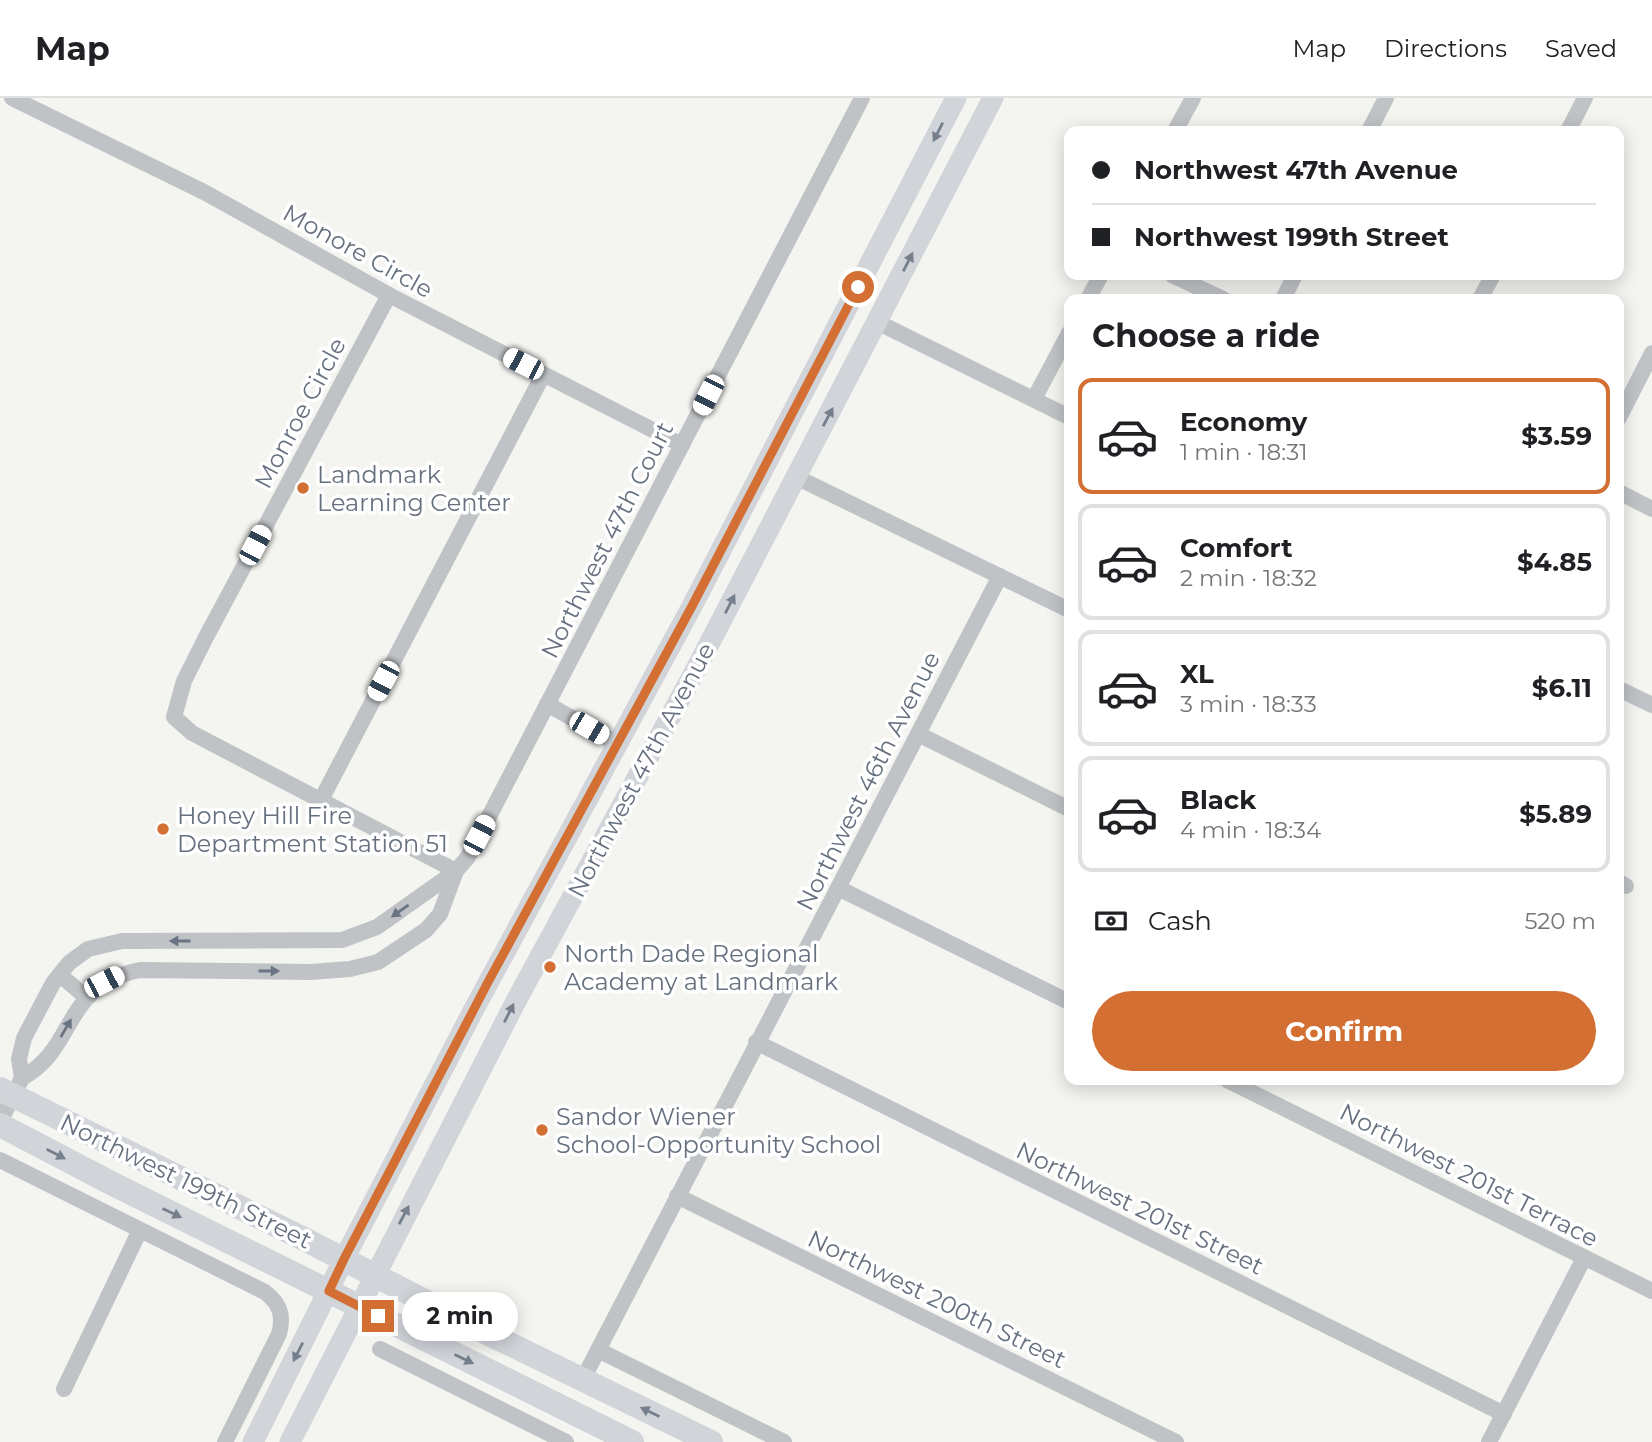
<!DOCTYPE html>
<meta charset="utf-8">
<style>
:root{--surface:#fff;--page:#f6f6f6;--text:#202124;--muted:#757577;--line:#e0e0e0;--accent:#d36f32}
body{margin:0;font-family:Montserrat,sans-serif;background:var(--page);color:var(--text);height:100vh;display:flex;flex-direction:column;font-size:26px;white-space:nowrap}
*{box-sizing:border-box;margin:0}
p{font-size:23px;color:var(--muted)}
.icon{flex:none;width:38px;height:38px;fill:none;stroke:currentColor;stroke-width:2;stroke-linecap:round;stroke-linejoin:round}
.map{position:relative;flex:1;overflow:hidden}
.panel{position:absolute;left:1064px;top:196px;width:560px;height:791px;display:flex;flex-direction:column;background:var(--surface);border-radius:14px;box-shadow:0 4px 18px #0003}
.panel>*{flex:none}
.banner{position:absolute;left:1064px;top:28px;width:560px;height:154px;border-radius:14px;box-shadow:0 4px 18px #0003;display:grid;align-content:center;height:154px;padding:0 28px;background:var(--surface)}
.end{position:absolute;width:32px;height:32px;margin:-16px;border:9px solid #d36f32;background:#fff;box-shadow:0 0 0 4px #fff}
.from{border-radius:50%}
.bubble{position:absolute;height:49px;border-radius:24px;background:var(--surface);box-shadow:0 4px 18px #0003;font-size:23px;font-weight:700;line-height:49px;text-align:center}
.car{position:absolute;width:21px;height:42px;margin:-21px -10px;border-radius:9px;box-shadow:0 0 5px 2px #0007;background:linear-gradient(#fff 24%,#345 0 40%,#fff 0 76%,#345 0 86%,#fff 0)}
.banner b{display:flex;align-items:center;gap:24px;height:66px;font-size:26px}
.banner b+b{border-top:2px solid var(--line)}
.banner i{width:18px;height:18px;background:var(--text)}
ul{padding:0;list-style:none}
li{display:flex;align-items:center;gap:21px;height:116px;margin:0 14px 10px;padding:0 14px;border:4px solid var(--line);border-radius:14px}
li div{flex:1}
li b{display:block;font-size:26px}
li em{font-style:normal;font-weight:700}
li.on{border-color:var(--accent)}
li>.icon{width:63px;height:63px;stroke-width:1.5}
h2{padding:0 28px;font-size:32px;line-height:84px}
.pay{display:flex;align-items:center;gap:18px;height:77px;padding:0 28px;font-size:26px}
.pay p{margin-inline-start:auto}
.primary-button{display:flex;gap:14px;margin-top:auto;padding:14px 28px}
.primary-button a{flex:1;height:80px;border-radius:42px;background:var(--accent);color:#fff;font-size:28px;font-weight:700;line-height:80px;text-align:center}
header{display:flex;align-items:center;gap:42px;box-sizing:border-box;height:98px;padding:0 35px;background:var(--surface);border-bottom:2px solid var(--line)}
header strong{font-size:33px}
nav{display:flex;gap:38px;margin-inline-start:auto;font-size:24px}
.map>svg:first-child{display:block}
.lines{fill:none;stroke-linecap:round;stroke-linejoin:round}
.minor{stroke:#c0c3c6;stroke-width:16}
.secondary{stroke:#d1d4d9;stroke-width:21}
.primary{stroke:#d1d4d9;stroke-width:24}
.oneway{fill:#767f8c}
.oneway2{fill:#6a7483}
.route{stroke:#d36f32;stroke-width:9}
.poi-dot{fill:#d36f32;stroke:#fff;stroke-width:2.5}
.labels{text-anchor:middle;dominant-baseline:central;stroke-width:7;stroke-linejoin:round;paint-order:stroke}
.street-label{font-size:24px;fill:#66707f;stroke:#fff}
.poi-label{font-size:24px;fill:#66707f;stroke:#fff;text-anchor:start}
</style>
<header>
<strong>Map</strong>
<nav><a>Map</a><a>Directions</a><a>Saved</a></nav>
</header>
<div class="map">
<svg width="1652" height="1344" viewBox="0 0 1652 1344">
<rect width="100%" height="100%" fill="#f4f4f1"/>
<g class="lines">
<g class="minor">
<polyline points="12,0 204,94 389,197 682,347"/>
<polyline points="1175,33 1193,0"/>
<polyline points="1369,33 1386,0"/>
<polyline points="1568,33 1585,0"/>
<polyline points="1172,177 1223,201"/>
<polyline points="389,197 205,541 184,583 174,619 192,635 456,773"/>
<polyline points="1088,201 1101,177"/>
<polyline points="1283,201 1295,177"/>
<polyline points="1480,201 1493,177"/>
<polyline points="877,224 1069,319"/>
<polyline points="1034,301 1069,235"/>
<polyline points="1619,320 1652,255"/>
<polyline points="796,379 1069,512"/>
<polyline points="1619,394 1652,411"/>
<polyline points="1619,591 1652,607"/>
<polyline points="547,606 618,646"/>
<polyline points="918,636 1069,711"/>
<polyline points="321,702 543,277"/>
<polyline points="1619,784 1626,788"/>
<polyline points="838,790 1069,904"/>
<polyline points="60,877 86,899"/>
<polyline points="756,944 1504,1316"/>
<path d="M22 980C78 949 61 888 140 872L310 874 350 871 378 864 426 832 440 816 456 773"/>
<polyline points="1227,982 1652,1193"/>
<polyline points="0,1024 22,980 19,961 24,940 53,885 69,865 88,851 122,843 342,842 377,829 456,773 468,759 862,0"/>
<path d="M0 1062 265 1194C280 1206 284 1217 279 1236L225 1344"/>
<polyline points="677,1098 1176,1344"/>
<polyline points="380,1251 566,1344"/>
<polyline points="598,1252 784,1344"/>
<polyline points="583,1281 1000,478"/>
<polyline points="64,1291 140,1132"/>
<polyline points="1489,1344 1584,1160"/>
</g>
<g class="secondary">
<polyline points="253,1344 344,1161 474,911 691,510 956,0"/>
<polyline points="290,1344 516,903 694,575 993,0"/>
</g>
<g class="primary">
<polyline points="0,991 304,1141 491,1237 711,1344"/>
<polyline points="0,1027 111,1085 632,1344"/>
</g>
</g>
<defs><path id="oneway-solid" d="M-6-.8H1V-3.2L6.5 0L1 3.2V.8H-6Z" transform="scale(1.75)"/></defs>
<g class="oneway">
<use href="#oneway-solid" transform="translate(938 34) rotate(117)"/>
<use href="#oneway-solid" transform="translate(908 164) rotate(-63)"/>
<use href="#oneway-solid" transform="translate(828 319) rotate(-62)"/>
<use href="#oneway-solid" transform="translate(730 506) rotate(-63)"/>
<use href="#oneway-solid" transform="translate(509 915) rotate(-63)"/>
<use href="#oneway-solid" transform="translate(56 1056) rotate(27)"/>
<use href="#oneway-solid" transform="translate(172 1115) rotate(26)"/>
<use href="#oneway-solid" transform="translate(404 1117) rotate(-62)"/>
<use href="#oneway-solid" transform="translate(298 1254) rotate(117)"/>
<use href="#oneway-solid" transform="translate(464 1261) rotate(26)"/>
<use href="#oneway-solid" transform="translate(650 1314) rotate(-154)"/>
</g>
<g class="oneway2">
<use href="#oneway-solid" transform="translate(400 813) rotate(145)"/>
<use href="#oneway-solid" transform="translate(180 843) rotate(180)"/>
<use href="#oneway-solid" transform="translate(269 873)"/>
<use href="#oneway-solid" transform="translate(66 930) rotate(-60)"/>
</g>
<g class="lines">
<polyline class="route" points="378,1218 329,1193 344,1161 487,886 691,510 858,189"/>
</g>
<g class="poi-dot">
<circle cx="303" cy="390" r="7"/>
<circle cx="163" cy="731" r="7"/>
<circle cx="550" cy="869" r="7"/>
<circle cx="542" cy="1032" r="7"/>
</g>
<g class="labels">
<g class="street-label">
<text transform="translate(358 153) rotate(29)">Monore Circle</text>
<text transform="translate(300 315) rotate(-62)">Monroe Circle</text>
<text transform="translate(607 442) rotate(-63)">Northwest 47th Court</text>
<text transform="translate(641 672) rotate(-62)">Northwest 47th Avenue</text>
<text transform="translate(868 683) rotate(-63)">Northwest 46th Avenue</text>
<text transform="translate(1469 1077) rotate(27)">Northwest 201st Terrace</text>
<text transform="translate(186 1083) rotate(26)">Northwest 199th Street</text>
<text transform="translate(1140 1110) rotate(26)">Northwest 201st Street</text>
<text transform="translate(937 1201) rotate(26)">Northwest 200th Street</text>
</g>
<g class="poi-label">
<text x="317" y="376">Landmark<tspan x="317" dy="28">Learning Center</tspan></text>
<text x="177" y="717">Honey Hill Fire<tspan x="177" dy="28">Department Station 51</tspan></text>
<text x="564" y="855">North Dade Regional<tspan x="564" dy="28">Academy at Landmark</tspan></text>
<text x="556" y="1018">Sandor Wiener<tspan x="556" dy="28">School-Opportunity School</tspan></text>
</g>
</g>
</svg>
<i class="end from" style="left:858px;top:189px"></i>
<i class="end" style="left:378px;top:1218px"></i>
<div class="bubble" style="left:402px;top:1194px;width:116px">2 min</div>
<i class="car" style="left:523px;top:266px;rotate:297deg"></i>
<i class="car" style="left:708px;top:297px;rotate:207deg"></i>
<i class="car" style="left:255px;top:447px;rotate:28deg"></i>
<i class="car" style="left:383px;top:583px;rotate:208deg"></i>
<i class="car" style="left:589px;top:630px;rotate:120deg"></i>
<i class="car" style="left:479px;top:737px;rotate:28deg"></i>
<i class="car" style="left:104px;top:884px;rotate:63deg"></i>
<div class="banner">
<b><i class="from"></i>Northwest 47th Avenue</b>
<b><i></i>Northwest 199th Street</b>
</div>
<section class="panel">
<h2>Choose a ride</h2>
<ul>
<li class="on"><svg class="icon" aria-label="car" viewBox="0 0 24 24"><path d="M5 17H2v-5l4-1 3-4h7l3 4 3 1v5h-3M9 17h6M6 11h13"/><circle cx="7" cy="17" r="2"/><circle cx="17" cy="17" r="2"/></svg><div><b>Economy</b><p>1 min · 18:31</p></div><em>$3.59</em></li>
<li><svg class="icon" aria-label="car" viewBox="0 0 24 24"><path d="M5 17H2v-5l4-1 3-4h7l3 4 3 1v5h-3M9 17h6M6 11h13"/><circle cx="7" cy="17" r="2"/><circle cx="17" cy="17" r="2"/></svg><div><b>Comfort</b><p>2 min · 18:32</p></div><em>$4.85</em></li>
<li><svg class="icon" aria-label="car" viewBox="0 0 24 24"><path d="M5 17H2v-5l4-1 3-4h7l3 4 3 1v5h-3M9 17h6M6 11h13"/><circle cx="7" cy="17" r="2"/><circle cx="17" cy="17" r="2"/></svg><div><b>XL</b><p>3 min · 18:33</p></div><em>$6.11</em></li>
<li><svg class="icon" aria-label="car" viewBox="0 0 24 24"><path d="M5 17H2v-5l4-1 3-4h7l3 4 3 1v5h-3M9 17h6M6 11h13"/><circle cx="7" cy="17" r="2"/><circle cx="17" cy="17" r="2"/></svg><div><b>Black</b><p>4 min · 18:34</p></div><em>$5.89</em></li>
</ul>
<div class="pay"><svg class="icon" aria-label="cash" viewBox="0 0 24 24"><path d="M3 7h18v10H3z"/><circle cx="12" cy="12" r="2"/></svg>Cash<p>520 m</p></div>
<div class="primary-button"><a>Confirm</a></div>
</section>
</div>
